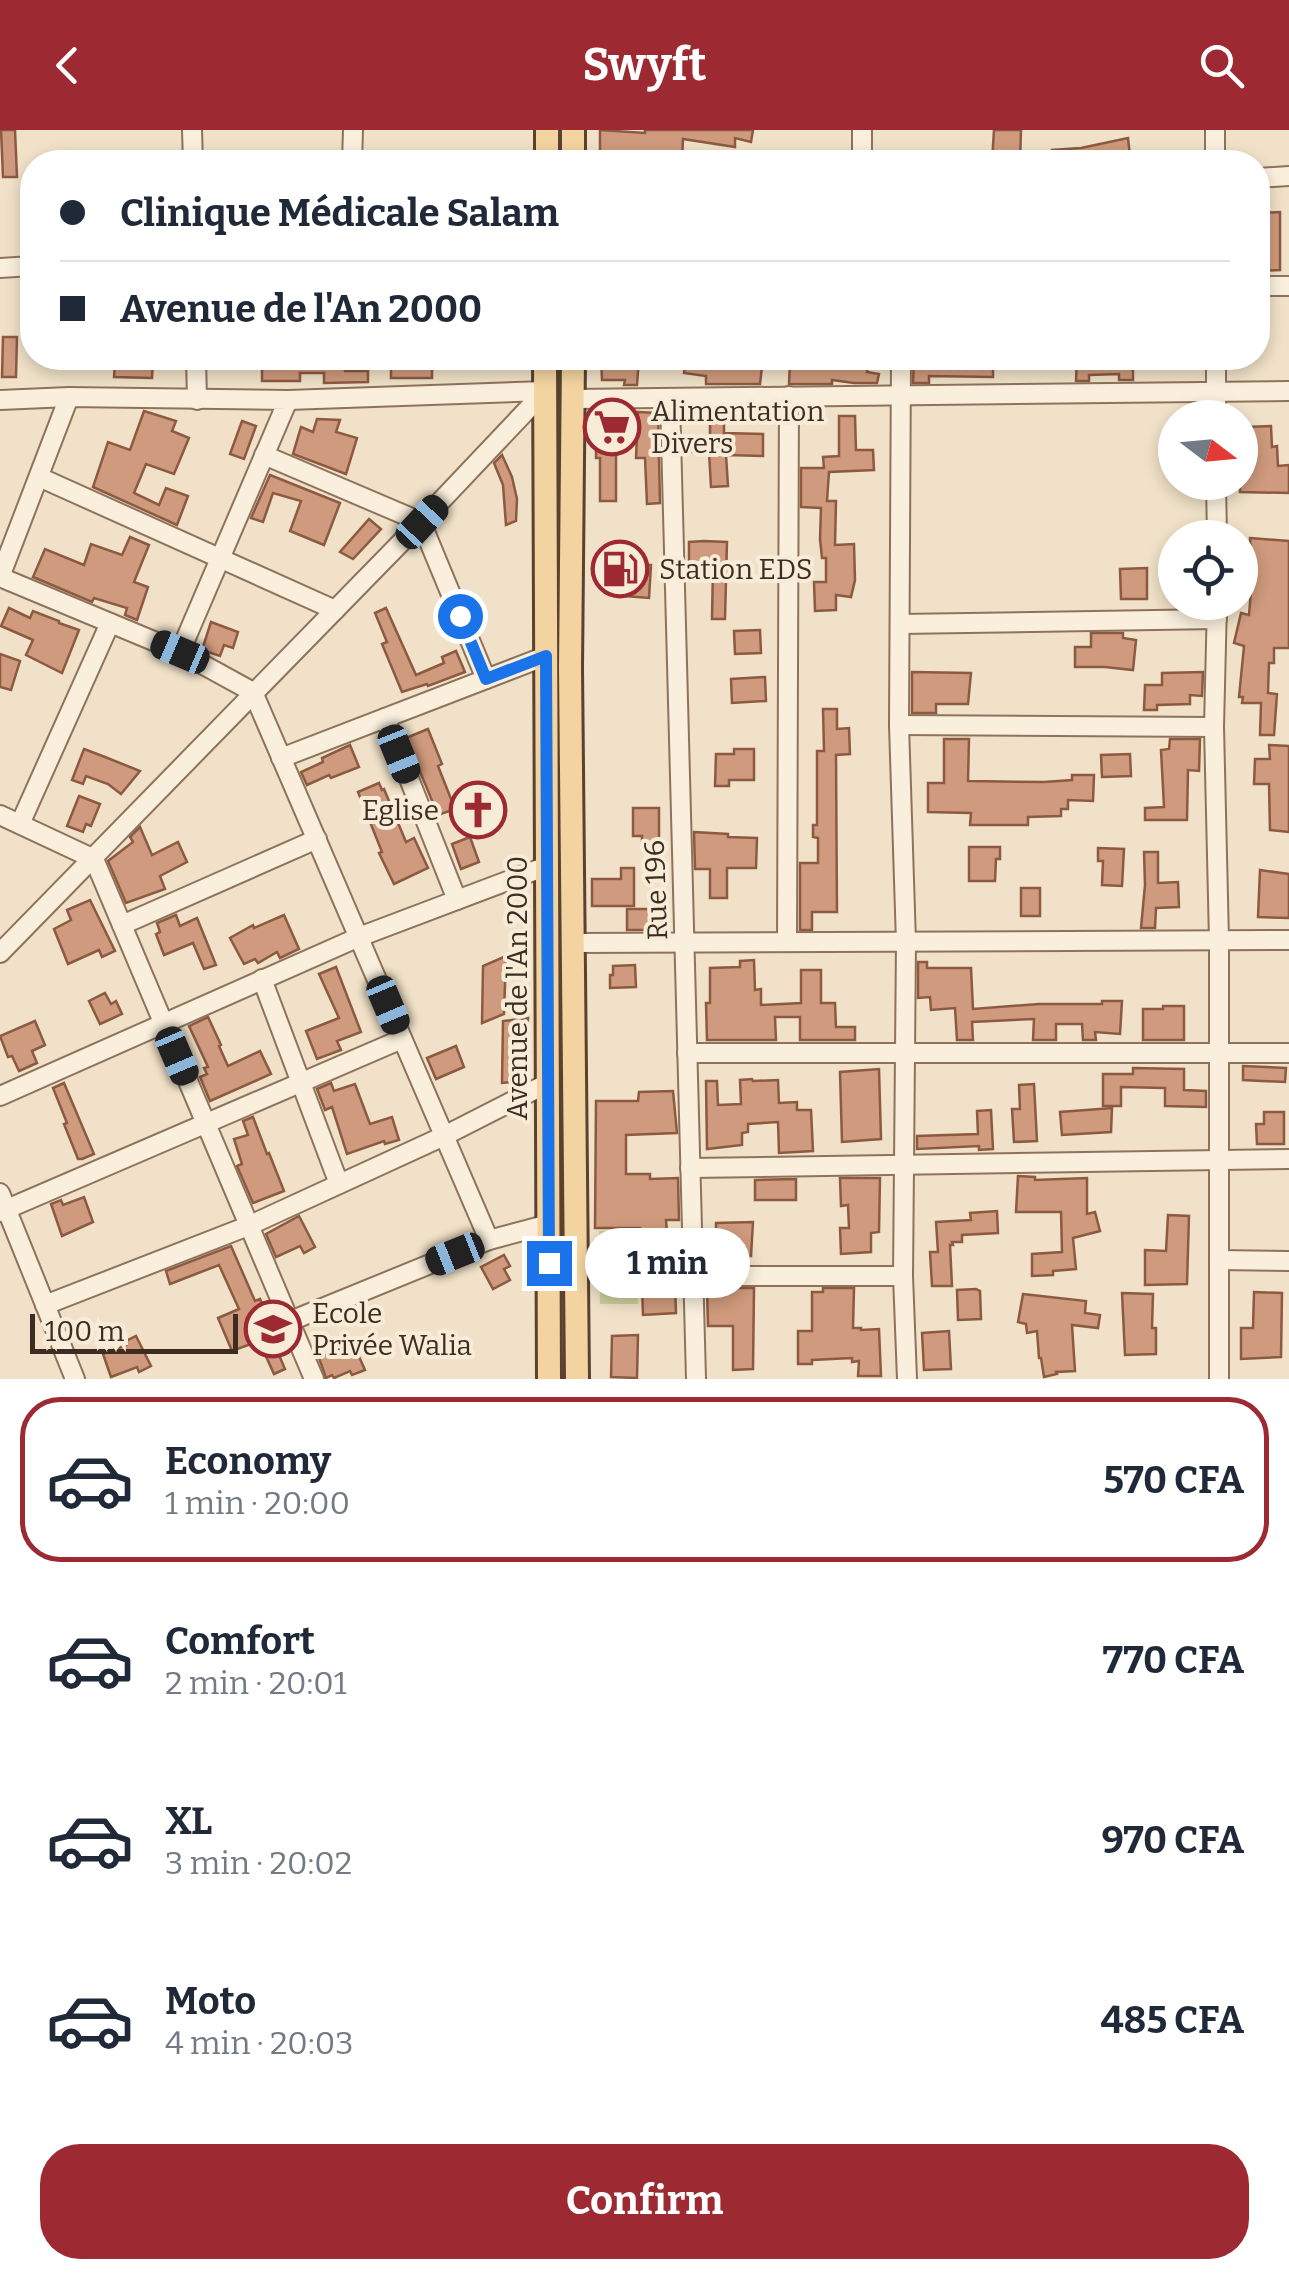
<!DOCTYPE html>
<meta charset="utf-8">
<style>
:root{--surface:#fff;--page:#f6f6f7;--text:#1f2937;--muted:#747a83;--line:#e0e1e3;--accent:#9d2a32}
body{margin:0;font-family:Bitter,serif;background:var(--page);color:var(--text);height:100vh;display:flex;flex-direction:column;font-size:38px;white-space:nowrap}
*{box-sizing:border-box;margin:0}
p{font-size:32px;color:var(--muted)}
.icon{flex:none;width:55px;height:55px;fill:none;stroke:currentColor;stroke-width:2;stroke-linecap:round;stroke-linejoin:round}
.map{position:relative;height:1249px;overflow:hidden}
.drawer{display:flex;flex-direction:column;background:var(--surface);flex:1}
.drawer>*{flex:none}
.hud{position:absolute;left:20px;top:20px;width:1250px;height:220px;border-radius:40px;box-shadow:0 5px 15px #0003;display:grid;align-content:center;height:220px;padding:0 40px;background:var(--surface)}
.needle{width:65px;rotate:106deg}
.controls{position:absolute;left:1158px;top:270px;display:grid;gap:20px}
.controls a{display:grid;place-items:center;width:100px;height:100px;border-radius:50%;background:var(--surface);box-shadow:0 5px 15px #0003;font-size:50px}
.scale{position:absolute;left:30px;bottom:25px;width:208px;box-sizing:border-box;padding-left:10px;border:5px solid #3d2c20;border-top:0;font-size:28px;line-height:35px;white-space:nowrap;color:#3d2c20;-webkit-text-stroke:8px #f7ecd8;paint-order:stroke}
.end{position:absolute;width:45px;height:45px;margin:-22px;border:12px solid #1a73e8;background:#fff;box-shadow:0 0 0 5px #fff}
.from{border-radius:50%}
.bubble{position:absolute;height:70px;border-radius:35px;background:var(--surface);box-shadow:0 5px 15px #0003;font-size:32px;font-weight:700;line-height:70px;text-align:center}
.car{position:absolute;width:30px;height:60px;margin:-30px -15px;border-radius:12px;box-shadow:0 0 8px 2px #0007;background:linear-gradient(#222 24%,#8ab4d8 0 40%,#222 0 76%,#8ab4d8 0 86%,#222 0)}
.hud b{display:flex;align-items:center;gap:35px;height:95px;font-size:38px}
.hud b+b{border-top:2px solid var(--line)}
.hud i{width:25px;height:25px;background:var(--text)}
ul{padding:18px 0 0;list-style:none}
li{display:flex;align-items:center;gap:30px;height:165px;margin:0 20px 15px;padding:0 20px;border:5px solid transparent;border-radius:40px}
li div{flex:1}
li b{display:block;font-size:38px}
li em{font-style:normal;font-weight:700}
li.current{border-color:var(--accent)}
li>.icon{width:90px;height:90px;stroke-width:1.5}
.action{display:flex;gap:20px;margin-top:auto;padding:20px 40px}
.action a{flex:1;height:115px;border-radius:40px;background:var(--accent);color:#fff;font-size:40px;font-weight:700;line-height:115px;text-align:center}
header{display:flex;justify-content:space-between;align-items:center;height:130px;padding:0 40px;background:var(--accent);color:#fff;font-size:45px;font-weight:700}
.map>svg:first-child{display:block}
.green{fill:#cccf9b}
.building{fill:#cf9a7d;stroke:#8c5a41;stroke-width:2.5}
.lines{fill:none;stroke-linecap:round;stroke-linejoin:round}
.minor-casing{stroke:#8d735c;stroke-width:22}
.major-casing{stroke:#5a4130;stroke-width:28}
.minor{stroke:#faefdc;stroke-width:18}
.major{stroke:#f3d4a0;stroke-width:22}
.route{stroke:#1a73e8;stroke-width:12}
.labels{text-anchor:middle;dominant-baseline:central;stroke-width:8;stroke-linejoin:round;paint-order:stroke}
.poi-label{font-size:28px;fill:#3d2c20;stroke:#f7ecd8;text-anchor:start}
.street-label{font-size:28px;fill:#3d2c20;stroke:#f7ecd8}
</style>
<header><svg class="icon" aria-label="back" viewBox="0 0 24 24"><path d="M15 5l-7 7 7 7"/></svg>Swyft<svg class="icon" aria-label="search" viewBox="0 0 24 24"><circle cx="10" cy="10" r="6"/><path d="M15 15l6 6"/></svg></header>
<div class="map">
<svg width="1289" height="1249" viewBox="0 0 1289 1249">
<rect width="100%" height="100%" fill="#f0e1c8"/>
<polygon class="green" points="637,1100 638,1174 600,1174 599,1101"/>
<g class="building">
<polygon points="1,0 15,0 17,47 3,47"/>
<polygon points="600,0 645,3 645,0 753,0 751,12 735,8 735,17 683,9 682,32 600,32"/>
<polygon points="994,0 1021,0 1020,32 992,32"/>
<polygon points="1128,8 1130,26 1100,32 1052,32 1052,20 1081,18"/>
<polygon points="1280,82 1280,140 1258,141 1258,83"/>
<polygon points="3,207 17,207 16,247 2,247"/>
<polygon points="125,228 153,228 152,248 114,247 115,233 125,233"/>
<polygon points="262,228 276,228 276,232 303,232 303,228 342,228 345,241 368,241 368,252 324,253 324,243 300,243 300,251 262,251"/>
<polygon points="391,228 418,228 418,238 432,238 432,248 391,248"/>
<polygon points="601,228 639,228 637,255 624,255 625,250 602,250"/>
<polygon points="686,228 763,228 760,254 706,254 706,246 684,243"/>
<polygon points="798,228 870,228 867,242 879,244 877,253 854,253 832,250 832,254 789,254 790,232 798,233"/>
<polygon points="914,228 955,231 955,228 968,228 968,232 993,231 993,247 929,246 929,253 913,253"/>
<polygon points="1077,228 1133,228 1133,250 1119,250 1119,244 1089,245 1089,251 1076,251"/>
<polygon points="144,281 176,291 172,301 189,308 174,344 146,334 134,363 159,375 166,358 188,366 177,395 93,357 108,312 130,320"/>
<polygon points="596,282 616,282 616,371 600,371 600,328 596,328"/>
<polygon points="638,282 658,283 660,373 647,374 645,328 636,328"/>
<polygon points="710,286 724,286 724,303 763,304 763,326 726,325 728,356 711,357 709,322 689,322 688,307 710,306"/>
<polygon points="839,286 855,286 856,320 873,320 874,340 829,342 827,371 836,371 835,415 854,414 855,450 851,467 836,465 836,480 815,481 814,452 826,452 826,428 822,428 820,409 821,378 801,377 801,338 824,338 823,327 839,326"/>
<polygon points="317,289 340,290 336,302 357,308 346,344 293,324 301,297 313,302"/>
<polygon points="242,291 256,296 244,329 230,324"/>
<polygon points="1271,296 1272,317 1277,316 1278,336 1289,335 1289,363 1240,362 1240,329 1247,329 1246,297"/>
<polygon points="502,325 512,347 517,369 516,391 506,395 503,355 494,333"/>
<polygon points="270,345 340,373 324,415 290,401 301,371 273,363 263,392 251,388"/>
<polygon points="369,389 381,399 353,429 340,422"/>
<polygon points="130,407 149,415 134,452 148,457 137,490 125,485 127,478 94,468 92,472 33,447 45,419 84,435 91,414 122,425"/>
<polygon points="1250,408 1289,411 1289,518 1274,518 1274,533 1269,533 1268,563 1277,564 1274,605 1260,605 1261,573 1242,573 1243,567 1239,567 1244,516 1234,513 1241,483 1249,485 1252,448"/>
<polygon points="704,411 727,412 725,489 712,489 713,434 689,435 689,412"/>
<polygon points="636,417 636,431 640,431 644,435 651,435 649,468 612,465 614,418"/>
<polygon points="1147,438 1147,469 1121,469 1120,439"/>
<polygon points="9,478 30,488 33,481 59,491 59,493 79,500 62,543 26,525 33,510 1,496"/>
<polygon points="386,478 416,545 444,533 442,527 456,521 465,542 428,556 427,554 402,562 382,514 387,512 375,483"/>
<polygon points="211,492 238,502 233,518 224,515 220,526 202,520"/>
<polygon points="760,500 761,523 735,524 734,501"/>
<polygon points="1091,503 1123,503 1123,508 1136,510 1133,540 1105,537 1075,537 1075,517 1091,517"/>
<polygon points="0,524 20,531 11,560 0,557"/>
<polygon points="912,542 971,543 968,574 936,574 936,583 912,583"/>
<polygon points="1203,542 1202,566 1190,565 1190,574 1157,575 1157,580 1144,580 1145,555 1162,555 1162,543"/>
<polygon points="765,547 766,571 732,573 731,549"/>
<polygon points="823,579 837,579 837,599 849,598 850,624 836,625 837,782 812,782 812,800 800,800 800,733 818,733 818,708 813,707 813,695 817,695 817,621 824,621"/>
<polygon points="428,599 442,634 438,636 455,679 438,685 406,608"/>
<polygon points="944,609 969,609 968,651 1044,652 1072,650 1072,645 1094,645 1093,671 1068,670 1068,679 1061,679 1061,686 1028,687 1028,695 970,695 971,683 928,682 928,653 944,653"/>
<polygon points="1170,609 1200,609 1199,641 1188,640 1187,690 1145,690 1145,678 1164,677 1161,620 1169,619"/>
<polygon points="350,615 359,637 331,648 329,645 307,655 301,642 323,632 322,628"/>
<polygon points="1269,615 1289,616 1289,702 1270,700 1269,654 1254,654 1255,629 1270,629"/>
<polygon points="84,619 105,627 140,641 121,664 108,654 86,646 83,654 72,650"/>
<polygon points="734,619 754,619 754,650 729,650 729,656 715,656 716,624 734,624"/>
<polygon points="1130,624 1131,646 1102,647 1101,625"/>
<polygon points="379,653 382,660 384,659 406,712 414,708 428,738 394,754 379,723 382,722 358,662"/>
<polygon points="79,666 100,674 91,696 86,694 83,702 67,696"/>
<polygon points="633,678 659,678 659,713 642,713 642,706 633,706"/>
<polygon points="140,697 152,725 178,712 187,732 160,746 165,759 126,773 108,731 133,712 130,707"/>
<polygon points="694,702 728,704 728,707 757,708 756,738 727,738 727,768 710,768 710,739 695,739"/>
<polygon points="470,707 479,732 461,739 452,714"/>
<polygon points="969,717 1000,717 1000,729 996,729 995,751 969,751"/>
<polygon points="1098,718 1124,719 1122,756 1102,755 1103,731 1098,731"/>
<polygon points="1144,722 1158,722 1158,753 1178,752 1179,777 1156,778 1155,798 1141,798 1145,755"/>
<polygon points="621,738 634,738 634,776 592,776 592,749 621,749"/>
<polygon points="1260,740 1289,744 1289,788 1258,787"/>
<rect x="1021" y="758" width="19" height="28"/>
<polygon points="90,770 115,821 102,827 99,820 68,834 54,799 71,790 67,780"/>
<rect x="627" y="779" width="36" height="21"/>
<polygon points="176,785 180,796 197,788 216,835 204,839 193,813 164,825 156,804 160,802 157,793"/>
<polygon points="284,785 299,819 280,828 277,822 258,833 255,829 244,834 230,808 253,795 254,798"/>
<polygon points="506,826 504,884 482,893 483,836"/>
<polygon points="754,830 755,860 761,859 761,875 801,873 801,840 821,840 821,873 835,873 836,897 855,897 855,910 800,910 800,887 775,887 776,910 707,910 706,873 710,873 710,838 740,837 740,831"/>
<polygon points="918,832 927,832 927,838 971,838 973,879 1039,874 1102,874 1102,871 1122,871 1120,904 1095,902 1096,910 1083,910 1082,894 1056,894 1056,910 1033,910 1034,889 972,892 973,910 957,910 955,878 931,880 930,867 918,868"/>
<polygon points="635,835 636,857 610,858 610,845 613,845 613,836"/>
<polygon points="336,837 361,902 337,911 341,920 317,929 306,901 339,888 319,844"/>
<polygon points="105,863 111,874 116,871 122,884 100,894 89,871"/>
<polygon points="1163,876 1184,876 1184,910 1143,910 1143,879 1163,879"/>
<polygon points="208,887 221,915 219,916 228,936 260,921 271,944 210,971 200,947 207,944 204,938 208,937 189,896"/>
<polygon points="528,888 524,951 502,953 503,891"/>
<polygon points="35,891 45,915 32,921 37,933 19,941 12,926 8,927 0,906"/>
<polygon points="456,916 464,937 436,949 427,928"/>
<polygon points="1243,936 1286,938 1285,952 1243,950"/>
<polygon points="1133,938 1184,939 1184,960 1206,961 1206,977 1165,976 1165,958 1121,957 1121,976 1103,976 1103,944 1133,944"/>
<polygon points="879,939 881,1009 842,1012 840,942"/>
<polygon points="752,949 753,951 778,950 779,973 797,972 797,980 811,980 813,1021 779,1023 778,992 748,994 748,1002 742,1003 742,1015 707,1019 706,951 717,951 718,975 741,974 740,950"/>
<polygon points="64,953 94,1024 82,1029 78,1029 64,994 67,993 53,958"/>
<polygon points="331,953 334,961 355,954 370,994 392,987 399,1010 385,1014 384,1011 347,1024 332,977 325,980 317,959"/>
<polygon points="1034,954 1037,1011 1014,1012 1012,979 1020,979 1019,955"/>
<polygon points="673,961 677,1003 626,1005 626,1044 650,1044 650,1049 678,1048 679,1090 666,1090 668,1116 680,1116 681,1156 675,1156 676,1183 643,1185 640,1098 595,1098 596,971 638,971 639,962"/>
<polygon points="1112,978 1111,1002 1062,1005 1060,982"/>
<polygon points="991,980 993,1019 979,1020 979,1016 917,1019 917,1006 978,1004 977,981"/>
<polygon points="1264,982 1284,982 1284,1014 1257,1014 1256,994 1264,994"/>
<polygon points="253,987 267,1024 269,1023 284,1061 253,1073 237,1036 242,1034 234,1009 248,1005 243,991"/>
<polygon points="1018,1046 1035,1047 1035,1050 1087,1048 1087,1084 1095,1082 1100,1101 1073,1108 1076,1139 1053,1141 1053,1145 1032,1146 1032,1124 1062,1122 1061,1082 1016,1082"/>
<polygon points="840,1048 880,1048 879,1102 871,1103 871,1122 841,1124 840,1098 849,1098 848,1075 841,1076"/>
<polygon points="796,1049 796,1070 755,1070 755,1050"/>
<polygon points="84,1067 93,1092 62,1106 51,1074 61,1070 63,1075"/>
<polygon points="997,1081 998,1103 962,1105 962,1112 952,1112 953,1115 950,1115 952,1156 932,1156 930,1122 938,1122 936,1092 971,1090 970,1083"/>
<polygon points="1168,1085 1189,1086 1187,1154 1145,1155 1145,1120 1166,1121"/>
<polygon points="299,1086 315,1117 304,1123 300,1116 276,1127 266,1104"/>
<polygon points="753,1092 751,1126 734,1126 734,1131 716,1131 716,1093"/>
<polygon points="231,1116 255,1171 260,1169 274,1205 271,1206 285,1239 274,1244 259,1211 232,1221 218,1188 239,1179 219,1135 170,1154 166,1141"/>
<polygon points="504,1125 510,1136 504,1139 510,1150 493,1159 481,1137"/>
<polygon points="707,1158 754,1158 753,1239 733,1240 733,1196 708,1196"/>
<polygon points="823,1158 854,1158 853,1198 861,1198 861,1200 879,1199 881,1246 858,1246 859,1231 852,1232 852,1228 812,1230 812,1234 798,1234 798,1201 812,1201 812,1162 823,1162"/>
<polygon points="976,1159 980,1161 981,1189 958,1190 957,1160"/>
<polygon points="1254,1162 1282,1163 1281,1227 1241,1229 1241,1198 1253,1198"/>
<polygon points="1122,1163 1153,1164 1152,1198 1156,1198 1156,1224 1125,1225"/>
<polygon points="1023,1164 1086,1171 1085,1183 1100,1185 1098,1198 1072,1195 1075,1241 1056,1242 1057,1244 1044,1247 1041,1228 1039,1228 1037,1201 1027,1203 1026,1194 1018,1192"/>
<polygon points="949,1201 951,1239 924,1240 922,1203"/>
<polygon points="638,1205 637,1248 611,1247 612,1206"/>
<polygon points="136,1206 151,1236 139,1242 137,1237 111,1247 103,1224 126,1215 124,1212"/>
<polygon points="353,1213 365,1240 352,1245 350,1241 334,1248 332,1245 326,1248 319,1228"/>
</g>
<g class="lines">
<g class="minor-casing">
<g id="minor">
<polyline points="192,0 193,32"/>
<polyline points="352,32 353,0"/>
<polyline points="862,32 862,0"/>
<polyline points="1215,32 1215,0"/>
<polyline points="1258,48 1289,46"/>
<polyline points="0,138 32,136"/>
<polyline points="1258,156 1289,156"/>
<polyline points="196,228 197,270"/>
<polyline points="901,228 899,595 906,812 903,1146 907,1249"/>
<polyline points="1216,228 1216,288"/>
<polyline points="573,269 1289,261"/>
<polyline points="0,270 69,267 288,270 180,522"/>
<polyline points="288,270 545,261"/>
<polyline points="670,270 696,1249"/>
<polyline points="264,325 421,392 486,549"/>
<polyline points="39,347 335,480"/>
<polyline points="1216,352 1217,408"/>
<polyline points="0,447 180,522 253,562 489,1110"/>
<polyline points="0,447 69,267"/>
<polyline points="1217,472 1214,597 1219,811 1219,1249"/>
<polyline points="900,494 1217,489"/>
<polyline points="385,588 457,770"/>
<polyline points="899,595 1214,597"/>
<polyline points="281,628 546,526"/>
<polyline points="0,685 94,729 314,1249"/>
<polyline points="20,694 110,493"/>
<polyline points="122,795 317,709"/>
<polyline points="787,812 789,266"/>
<polyline points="574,813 1289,810"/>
<polyline points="0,823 421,392 545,261"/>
<polyline points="262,849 339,1054"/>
<polyline points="687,923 1289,923"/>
<polyline points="0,966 359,807 547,736"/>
<polyline points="690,1038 1289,1029"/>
<polyline points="0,1063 75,1249"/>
<polyline points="0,1082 402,909"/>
<polyline points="1219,1130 1289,1131"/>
<polyline points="693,1146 903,1146"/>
<polyline points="45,1175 248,1096 444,1006 548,953"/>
<polyline points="288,1192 489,1110 549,1094"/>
</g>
</g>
<g class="major-casing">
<g id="major">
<polyline points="573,0 573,32"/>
<polyline points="547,32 547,0"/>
<polyline points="545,228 549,1249"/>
<polyline points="573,228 570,537 577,1249"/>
</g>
</g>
<use href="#minor" class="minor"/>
<use href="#major" class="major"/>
</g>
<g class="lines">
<polyline class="route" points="460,486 486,549 546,526 549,1133"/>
</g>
<defs>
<g id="supermarket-ring" transform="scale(2.875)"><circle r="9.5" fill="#f7ecd8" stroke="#9d2a32" stroke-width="1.5"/><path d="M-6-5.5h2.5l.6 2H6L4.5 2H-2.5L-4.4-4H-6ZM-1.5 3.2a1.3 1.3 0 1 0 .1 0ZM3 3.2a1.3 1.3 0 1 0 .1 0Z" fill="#9d2a32"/></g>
<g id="fuel-ring" transform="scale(2.875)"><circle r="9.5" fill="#f7ecd8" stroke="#9d2a32" stroke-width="1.5"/><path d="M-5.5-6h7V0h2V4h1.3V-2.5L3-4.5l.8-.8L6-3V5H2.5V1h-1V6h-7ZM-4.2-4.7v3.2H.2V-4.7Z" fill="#9d2a32"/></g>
<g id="church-ring" transform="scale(2.875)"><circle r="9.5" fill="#f7ecd8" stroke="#9d2a32" stroke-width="1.5"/><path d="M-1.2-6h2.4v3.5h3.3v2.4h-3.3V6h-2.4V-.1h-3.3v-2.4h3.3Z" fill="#9d2a32"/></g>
<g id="school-ring" transform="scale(2.875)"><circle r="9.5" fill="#f7ecd8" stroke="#9d2a32" stroke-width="1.5"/><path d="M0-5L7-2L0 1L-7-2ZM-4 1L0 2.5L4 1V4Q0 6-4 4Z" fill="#9d2a32"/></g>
</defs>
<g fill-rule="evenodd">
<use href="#supermarket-ring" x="612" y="297"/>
<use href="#fuel-ring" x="620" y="439"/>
<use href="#church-ring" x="478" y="680"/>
<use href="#school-ring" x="273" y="1199"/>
</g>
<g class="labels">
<g class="poi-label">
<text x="651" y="281">Alimentation<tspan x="651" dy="32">Divers</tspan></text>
<text x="659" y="439">Station EDS</text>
<text x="439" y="680" text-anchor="end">Eglise</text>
<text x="312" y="1183">Ecole<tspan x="312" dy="32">Privée Walia</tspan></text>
</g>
<g class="street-label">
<text transform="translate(656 760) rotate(-92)">Rue 196</text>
<text transform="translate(517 858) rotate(-90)">Avenue de l'An 2000</text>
</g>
</g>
</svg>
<div class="controls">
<a><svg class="needle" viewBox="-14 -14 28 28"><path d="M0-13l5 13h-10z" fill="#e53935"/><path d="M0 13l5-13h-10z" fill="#747a83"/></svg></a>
<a><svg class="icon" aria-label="locate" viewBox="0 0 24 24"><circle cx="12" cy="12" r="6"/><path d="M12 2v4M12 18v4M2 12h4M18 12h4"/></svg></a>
</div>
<div class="scale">100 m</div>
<i class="end from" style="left:460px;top:486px"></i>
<i class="end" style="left:549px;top:1133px"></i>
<div class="bubble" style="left:585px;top:1098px;width:165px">1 min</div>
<i class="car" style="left:422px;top:392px;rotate:43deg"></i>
<i class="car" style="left:180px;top:522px;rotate:293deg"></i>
<i class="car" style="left:399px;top:624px;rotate:158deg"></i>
<i class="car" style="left:388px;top:875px;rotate:157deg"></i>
<i class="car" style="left:177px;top:926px;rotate:157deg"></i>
<i class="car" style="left:455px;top:1124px;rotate:248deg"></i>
<div class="hud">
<b><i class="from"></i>Clinique Médicale Salam</b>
<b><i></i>Avenue de l'An 2000</b>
</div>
</div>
<section class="drawer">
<ul>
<li class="current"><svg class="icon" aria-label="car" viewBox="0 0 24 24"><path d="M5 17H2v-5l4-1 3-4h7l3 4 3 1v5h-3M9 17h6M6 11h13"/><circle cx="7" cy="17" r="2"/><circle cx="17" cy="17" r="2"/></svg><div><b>Economy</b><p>1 min · 20:00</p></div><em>570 CFA</em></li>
<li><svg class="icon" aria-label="car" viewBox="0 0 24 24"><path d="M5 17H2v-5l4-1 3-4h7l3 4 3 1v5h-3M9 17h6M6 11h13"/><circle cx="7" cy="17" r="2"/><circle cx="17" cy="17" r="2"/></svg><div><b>Comfort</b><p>2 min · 20:01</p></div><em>770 CFA</em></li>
<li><svg class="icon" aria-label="car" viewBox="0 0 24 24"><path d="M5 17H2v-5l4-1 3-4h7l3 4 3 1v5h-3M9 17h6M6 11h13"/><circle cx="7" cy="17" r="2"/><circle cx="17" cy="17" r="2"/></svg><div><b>XL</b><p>3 min · 20:02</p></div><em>970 CFA</em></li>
<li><svg class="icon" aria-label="car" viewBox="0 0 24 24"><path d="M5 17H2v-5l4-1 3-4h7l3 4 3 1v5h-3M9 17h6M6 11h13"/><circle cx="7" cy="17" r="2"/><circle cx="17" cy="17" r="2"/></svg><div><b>Moto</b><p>4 min · 20:03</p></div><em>485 CFA</em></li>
</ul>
<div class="action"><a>Confirm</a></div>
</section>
